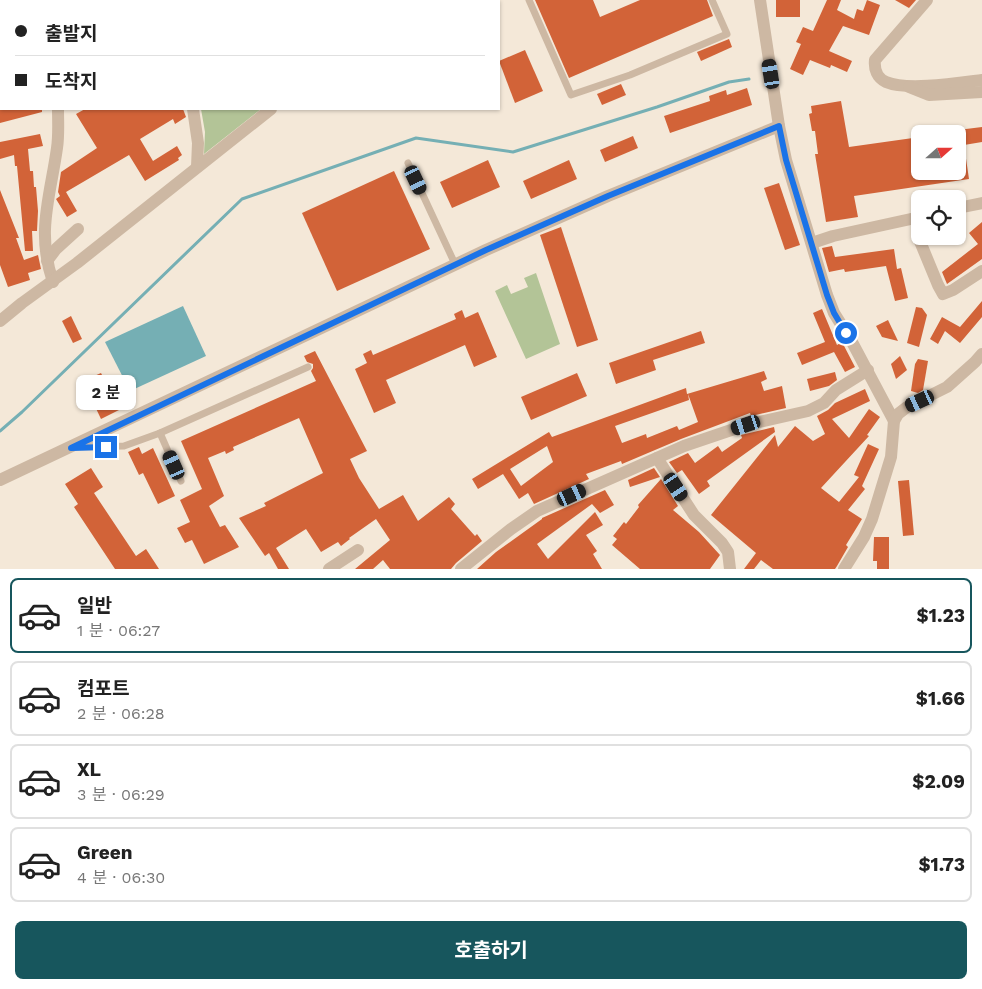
<!DOCTYPE html>
<html lang="ko">
<meta charset="utf-8">
<style>
:root{--surface:#fff;--page:#f2f2f2;--text:#222;--muted:#767676;--line:#e0e0e0;--accent:#17565d}
body{margin:0;font-family:"Work Sans","Noto Sans KR",sans-serif;background:var(--page);color:var(--text);height:100vh;display:flex;flex-direction:column;font-size:19px;white-space:nowrap}
*{box-sizing:border-box;margin:0}
p{font-size:16px;color:var(--muted)}
.icon{flex:none;width:28px;height:28px;fill:none;stroke:currentColor;stroke-width:2;stroke-linecap:round;stroke-linejoin:round}
.map{position:relative;height:569px;overflow:hidden}
.details{display:flex;flex-direction:column;background:var(--surface);flex:1}
.details>*{flex:none}
.top-card{position:absolute;left:0px;top:0px;width:500px;height:110px;box-shadow:0 1px 4px #0004;display:grid;align-content:center;height:110px;padding:0 15px;background:var(--surface)}
.needle{width:32px;rotate:69deg}
.buttons{position:absolute;left:911px;top:125px;display:grid;gap:10px}
.buttons a{display:grid;place-items:center;width:55px;height:55px;border-radius:8px;background:var(--surface);box-shadow:0 1px 4px #0004;font-size:25px}
.end{position:absolute;width:22px;height:22px;margin:-11px;border:6px solid #1a73e8;background:#fff;box-shadow:0 0 0 2px #fff}
.from{border-radius:50%}
.bubble{position:absolute;height:35px;border-radius:8px;background:var(--surface);box-shadow:0 1px 4px #0004;font-size:16px;font-weight:700;line-height:35px;text-align:center}
.car{position:absolute;width:15px;height:30px;margin:-15px -8px;border-radius:6px;box-shadow:0 0 4px 1px #0007;background:linear-gradient(#222 24%,#8ab4d8 0 40%,#222 0 76%,#8ab4d8 0 86%,#222 0)}
.top-card b{display:flex;align-items:center;gap:18px;height:48px;font-size:19px}
.top-card b+b{border-top:1px solid var(--line)}
.top-card i{width:12px;height:12px;background:var(--text)}
ul{padding:9px 0 0;list-style:none}
li{display:flex;align-items:center;gap:15px;height:75px;margin:0 10px 8px;padding:0 5px;border:2px solid var(--line);border-radius:8px}
li div{flex:1}
li b{display:block;font-size:19px}
li em{font-style:normal;font-weight:700}
li.selected{border-color:var(--accent)}
li>.icon{width:45px;height:45px;stroke-width:1.5}
.primary-button{display:flex;gap:10px;margin-top:auto;padding:10px 15px}
.primary-button a{flex:1;height:58px;border-radius:8px;background:var(--accent);color:#fff;font-size:20px;font-weight:700;line-height:58px;text-align:center}
.map>svg:first-child{display:block}
.green{fill:#b3c497}
.water{fill:#75afb4}
.lines{fill:none;stroke-linecap:round;stroke-linejoin:round}
.stream{stroke:#75afb4;stroke-width:3}
.building{fill:#d26338;fill-rule:evenodd}
.lane{stroke:#cdb8a3;stroke-width:7}
.street{stroke:#cdb8a3;stroke-width:12}
.route{stroke:#1a73e8;stroke-width:6}
</style>
<div class="map">
<svg width="982" height="569" viewBox="0 0 982 569">
<rect width="100%" height="100%" fill="#f4e8d8"/>
<g class="green">
<polygon points="201,109 261,109 204,154 205,132"/>
<polygon points="536,273 560,344 526,359 495,291 507,285 511,294 528,287 524,278"/>
</g>
<polygon class="water" points="183,306 206,356 130,391 105,342"/>
<g class="lines">
<polyline class="stream" points="0,431 22,412 242,199 416,138 513,152 657,107 729,82 749,79"/>
</g>
<g class="building">
<polygon points="535,0 593,0 600,17 640,0 707,0 713,16 569,78"/>
<rect x="776" y="0" width="24" height="17"/>
<polygon points="827,0 841,0 837,10 854,19 857,9 863,11 867,0 880,5 869,35 843,26 829,51 852,61 847,72 831,65 830,68 810,60 803,75 790,69 801,44 796,42 803,27 813,31"/>
<polygon points="895,0 916,0 909,8"/>
<polygon points="729,39 732,47 701,61 697,52"/>
<polygon points="525,50 543,91 515,103 499,61"/>
<polygon points="621,84 626,95 602,105 597,94"/>
<polygon points="747,88 752,105 670,133 664,116 710,101 709,96 726,90 727,95"/>
<polygon points="841,101 849,147 920,137 920,171 958,171 958,130 982,127 982,142 964,145 969,179 854,196 858,217 826,222 815,154 818,154 815,131 812,131 809,114 812,113 811,106"/>
<polygon points="0,109 42,109 42,112 0,123"/>
<polygon points="85,109 183,109 186,117 175,124 173,119 140,139 153,161 177,146 182,155 178,158 179,160 145,181 129,155 66,192 77,211 67,217 56,199 60,196 58,192 61,172 97,148 76,114"/>
<polygon points="40,134 43,146 28,149 30,171 33,171 34,187 36,187 38,211 37,231 32,231 33,251 25,251 17,166 15,166 14,155 0,159 0,142"/>
<polygon points="633,136 638,148 605,162 600,150"/>
<polygon points="488,160 500,187 452,208 440,182"/>
<polygon points="569,160 577,179 531,199 523,181"/>
<polygon points="394,171 430,249 337,291 302,213"/>
<polygon points="779,183 800,245 785,250 764,188"/>
<polygon points="0,190 19,238 16,238 24,260 38,255 41,269 28,273 30,280 8,287 0,265"/>
<polygon points="982,222 982,259 947,284 942,272 978,244 969,233"/>
<polygon points="561,227 598,340 577,347 540,235"/>
<polygon points="832,246 835,257 894,249 897,269 901,268 908,298 895,301 886,266 845,272 844,269 829,272 822,248"/>
<polygon points="982,301 982,317 960,343 945,331 938,344 930,339 942,317 960,327"/>
<polygon points="916,307 922,308 927,315 919,347 907,343"/>
<polygon points="822,309 837,345 842,342 855,367 845,372 834,352 802,365 797,353 825,342 813,313"/>
<polygon points="462,310 465,318 478,312 497,357 474,367 465,345 386,380 396,403 374,413 355,369 367,363 363,354 371,350 373,355 456,319 454,314"/>
<polygon points="71,316 82,339 73,343 62,321"/>
<polygon points="888,320 898,341 882,337 876,326"/>
<polygon points="701,331 705,343 653,360 656,370 616,384 609,363"/>
<polygon points="315,351 367,451 350,459 359,478 379,509 403,495 418,521 449,497 455,504 451,509 475,536 477,534 482,541 456,563 451,569 390,569 383,560 373,569 355,569 390,540 376,519 349,538 350,539 341,546 338,542 321,552 306,529 276,548 289,569 278,569 269,553 265,556 239,518 266,506 264,503 323,473 299,418 233,447 234,450 226,454 225,451 208,458 224,496 209,506 220,527 225,525 239,547 204,564 192,540 185,543 177,528 190,522 180,500 202,489 181,441 316,381 311,371 313,368 313,364 307,362 304,356"/>
<polygon points="900,356 907,370 896,379 891,364"/>
<polygon points="918,359 928,361 923,390 918,393 911,391 915,364"/>
<path d="M764 371 767 379 761 382 764 391 782 386 786 408 751 416 750 413 681 439 622 464 621 461 586 474 589 479 534 504 528 493 519 499 503 474 478 489 472 479 549 432 552 437 686 388 687 394ZM688 394 698 422 679 430 677 426 647 438 646 434 622 443 615 426 689 400ZM547 446 553 462 521 486 510 469Z"/>
<polygon points="835,372 837,380 829,386 810,391 807,379"/>
<polygon points="101,373 119,410 101,419 83,381"/>
<polygon points="577,373 587,396 531,420 521,397"/>
<polygon points="865,389 870,401 832,419 849,438 869,409 880,417 867,435 869,436 821,488 839,502 859,477 854,475 868,444 879,449 862,486 865,489 848,510 862,519 846,545 848,547 837,566 835,569 773,569 761,560 754,569 744,569 756,553 711,515 775,435 778,447 795,426 813,441 825,434 817,416 828,410 835,403"/>
<polygon points="774,427 775,432 707,481 710,486 699,494 682,470 677,473 669,462 688,453 695,463 718,446 722,452 742,438 741,435"/>
<polygon points="139,447 142,454 153,448 175,496 158,504 143,473 139,475 128,452"/>
<polygon points="91,468 103,487 94,493 136,556 146,549 159,569 115,569 74,507 78,504 65,484"/>
<polygon points="654,468 660,477 630,487 628,480"/>
<polygon points="661,479 678,506 673,510 699,532 720,555 710,569 640,569 612,545 617,539 613,536 624,522 626,524 639,507 638,505"/>
<polygon points="909,480 914,535 903,536 898,481"/>
<polygon points="605,490 614,505 600,513 592,504 537,544 548,559 595,512 603,525 586,535 597,551 593,554 602,569 477,569 496,552 542,519 542,518"/>
<polygon points="874,537 889,537 889,569 877,569 877,561 873,561"/>
</g>
<g class="lines">
<g class="lane">
<polyline points="529,0 571,95 630,75 727,34 712,0"/>
<polyline points="408,163 455,264"/>
<polyline points="160,433 181,481"/>
<polyline points="75,447 124,446 160,433 308,367"/>
</g>
<g class="street">
<polyline points="760,0 779,126 786,160 827,295 834,313 852,342 894,421"/>
<path d="M927 0 875 60C874 69 877 78 886 82 907 91 958 83 982 80"/>
<polyline points="393,1 394,0"/>
<polyline points="909,87 929,95 982,92"/>
<polyline points="193,109 198,143 197,167"/>
<polyline points="958,208 982,203"/>
<polyline points="919,239 938,285 943,294 953,290 982,271"/>
<polyline points="812,243 833,236 920,217"/>
<polyline points="47,261 56,249 78,229"/>
<path d="M53 282C36 232 50 198 57 148 59 135 58 122 58 109"/>
<polyline points="0,321 22,303 77,263 271,109"/>
<polyline points="657,458 694,515 722,543 728,552 730,569"/>
<polyline points="0,480 486,250 608,196 779,126"/>
<polyline points="329,569 358,550"/>
<polyline points="461,569 511,529 537,511 684,446 746,425 808,411 824,403 836,390 868,370"/>
<polyline points="844,569 864,537 872,519 891,457 894,421 898,414 907,407 947,387 975,362 982,354"/>
</g>
</g>
<g class="lines">
<polyline class="route" points="106,447 71,448 486,250 608,196 779,126 786,160 827,295 834,313 846,333"/>
</g>
</svg>
<div class="buttons">
<a><svg class="needle" viewBox="-14 -14 28 28"><path d="M0-13l5 13h-10z" fill="#e53935"/><path d="M0 13l5-13h-10z" fill="#767676"/></svg></a>
<a><svg class="icon" aria-label="locate" viewBox="0 0 24 24"><circle cx="12" cy="12" r="6"/><path d="M12 2v4M12 18v4M2 12h4M18 12h4"/></svg></a>
</div>
<i class="end from" style="left:846px;top:333px"></i>
<i class="end" style="left:106px;top:447px"></i>
<div class="bubble" style="left:76px;top:375px;width:60px">2 분</div>
<i class="car" style="left:771px;top:74px;rotate:351deg"></i>
<i class="car" style="left:416px;top:180px;rotate:155deg"></i>
<i class="car" style="left:920px;top:401px;rotate:245deg"></i>
<i class="car" style="left:746px;top:425px;rotate:252deg"></i>
<i class="car" style="left:174px;top:465px;rotate:336deg"></i>
<i class="car" style="left:676px;top:487px;rotate:147deg"></i>
<i class="car" style="left:572px;top:495px;rotate:65deg"></i>
<div class="top-card">
<b><i class="from"></i>출발지</b>
<b><i></i>도착지</b>
</div>
</div>
<section class="details">
<ul>
<li class="selected"><svg class="icon" aria-label="car" viewBox="0 0 24 24"><path d="M5 17H2v-5l4-1 3-4h7l3 4 3 1v5h-3M9 17h6M6 11h13"/><circle cx="7" cy="17" r="2"/><circle cx="17" cy="17" r="2"/></svg><div><b>일반</b><p>1 분 · 06:27</p></div><em>$1.23</em></li>
<li><svg class="icon" aria-label="car" viewBox="0 0 24 24"><path d="M5 17H2v-5l4-1 3-4h7l3 4 3 1v5h-3M9 17h6M6 11h13"/><circle cx="7" cy="17" r="2"/><circle cx="17" cy="17" r="2"/></svg><div><b>컴포트</b><p>2 분 · 06:28</p></div><em>$1.66</em></li>
<li><svg class="icon" aria-label="car" viewBox="0 0 24 24"><path d="M5 17H2v-5l4-1 3-4h7l3 4 3 1v5h-3M9 17h6M6 11h13"/><circle cx="7" cy="17" r="2"/><circle cx="17" cy="17" r="2"/></svg><div><b>XL</b><p>3 분 · 06:29</p></div><em>$2.09</em></li>
<li><svg class="icon" aria-label="car" viewBox="0 0 24 24"><path d="M5 17H2v-5l4-1 3-4h7l3 4 3 1v5h-3M9 17h6M6 11h13"/><circle cx="7" cy="17" r="2"/><circle cx="17" cy="17" r="2"/></svg><div><b>Green</b><p>4 분 · 06:30</p></div><em>$1.73</em></li>
</ul>
<div class="primary-button"><a>호출하기</a></div>
</section>
